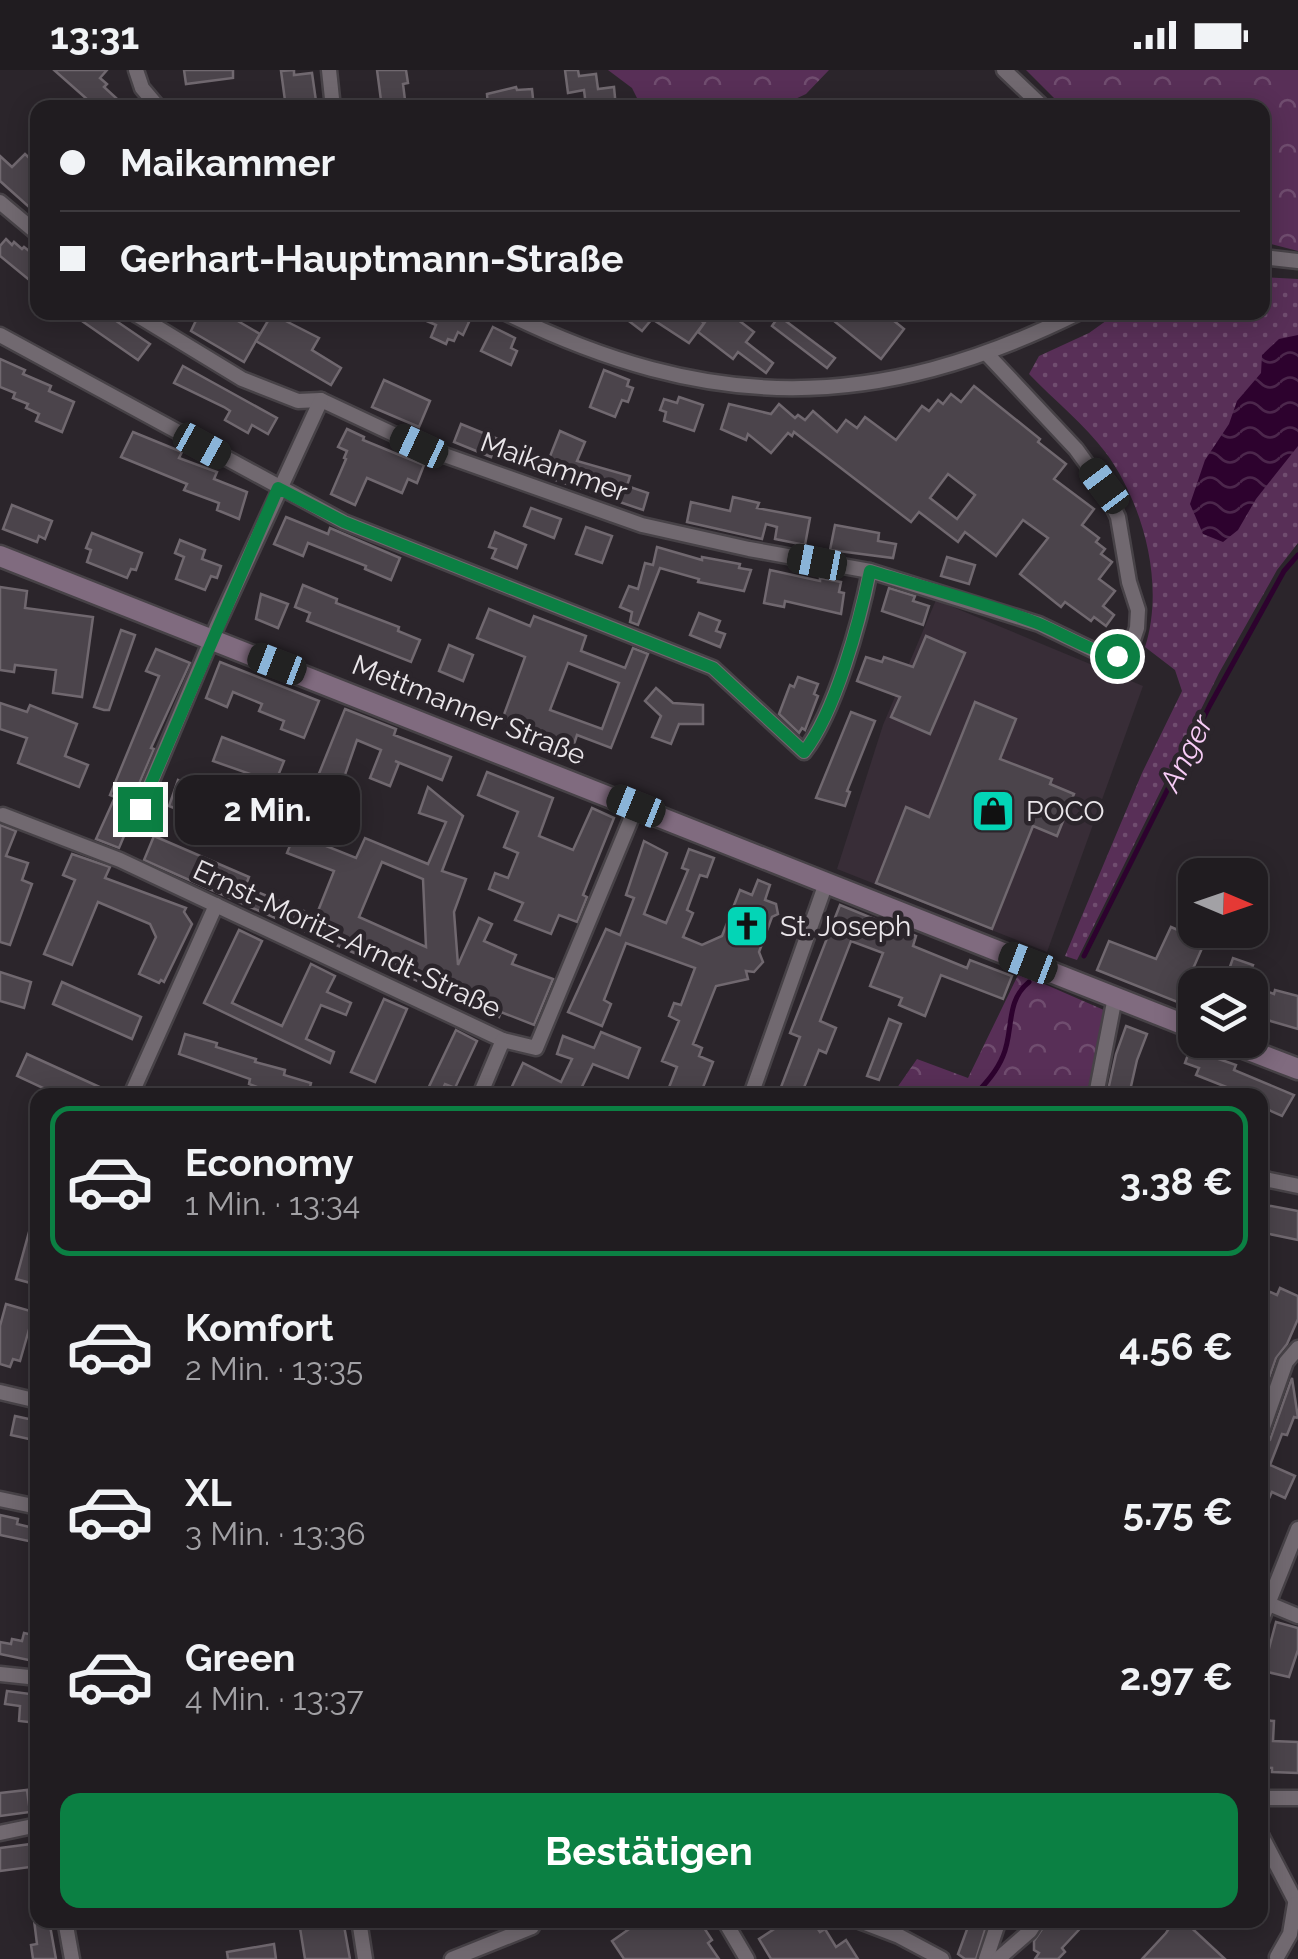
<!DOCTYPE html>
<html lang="de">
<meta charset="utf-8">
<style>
:root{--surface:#201c20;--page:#2d292d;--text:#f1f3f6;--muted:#a2a1a5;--line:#3d3a3e;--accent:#0b8043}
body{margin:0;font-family:Raleway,sans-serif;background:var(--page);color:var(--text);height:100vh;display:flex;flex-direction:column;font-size:38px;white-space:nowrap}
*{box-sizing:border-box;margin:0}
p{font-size:32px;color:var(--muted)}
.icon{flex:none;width:55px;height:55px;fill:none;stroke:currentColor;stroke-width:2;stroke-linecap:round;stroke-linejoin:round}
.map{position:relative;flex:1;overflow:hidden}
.details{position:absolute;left:30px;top:1018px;width:1238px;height:840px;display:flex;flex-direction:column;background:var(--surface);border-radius:20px;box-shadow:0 5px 25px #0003,0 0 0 2px var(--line)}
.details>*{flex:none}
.guide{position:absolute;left:30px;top:30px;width:1240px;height:220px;border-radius:20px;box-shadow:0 5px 25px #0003,0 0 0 2px var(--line);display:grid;align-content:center;height:220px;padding:0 30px;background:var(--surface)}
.needle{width:65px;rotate:92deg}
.tools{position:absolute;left:1178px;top:788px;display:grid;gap:20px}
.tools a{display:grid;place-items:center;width:90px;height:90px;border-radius:20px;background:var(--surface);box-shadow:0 5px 25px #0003,0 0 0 2px var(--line);font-size:50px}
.end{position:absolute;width:45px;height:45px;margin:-22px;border:12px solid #0b8043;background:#fff;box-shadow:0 0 0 5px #fff}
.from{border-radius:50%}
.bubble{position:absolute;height:70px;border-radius:20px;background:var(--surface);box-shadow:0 5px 25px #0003,0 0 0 2px var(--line);font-size:32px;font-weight:700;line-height:70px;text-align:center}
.car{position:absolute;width:30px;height:60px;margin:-30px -15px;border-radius:12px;box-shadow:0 0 8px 2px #0007;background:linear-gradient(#222 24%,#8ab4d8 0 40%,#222 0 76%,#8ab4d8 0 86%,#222 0)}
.guide b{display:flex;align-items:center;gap:35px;height:95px;font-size:38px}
.guide b+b{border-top:2px solid var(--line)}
.guide i{width:25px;height:25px;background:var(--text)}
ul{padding:18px 0 0;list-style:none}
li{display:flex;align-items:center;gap:30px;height:150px;margin:0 20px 15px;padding:0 10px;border:5px solid transparent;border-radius:20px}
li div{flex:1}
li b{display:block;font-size:38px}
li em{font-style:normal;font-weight:700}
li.active{border-color:var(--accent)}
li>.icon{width:90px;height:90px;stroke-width:1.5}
.cta{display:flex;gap:20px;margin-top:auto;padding:20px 30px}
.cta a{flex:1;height:115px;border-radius:20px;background:var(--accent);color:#fff;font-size:40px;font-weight:700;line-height:115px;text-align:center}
.status{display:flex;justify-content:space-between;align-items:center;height:70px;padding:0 50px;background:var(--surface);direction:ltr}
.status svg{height:28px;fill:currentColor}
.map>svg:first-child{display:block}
.built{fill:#382d37}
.grass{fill:url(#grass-dots)}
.forest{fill:url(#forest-crowns)}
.water{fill:url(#water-waves)}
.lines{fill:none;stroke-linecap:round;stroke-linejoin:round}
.stream{stroke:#2d022e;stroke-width:5}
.building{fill:#4b444b;stroke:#70686f;stroke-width:2.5;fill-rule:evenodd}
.street-casing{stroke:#474247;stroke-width:19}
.secondary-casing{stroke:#474247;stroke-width:25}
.street{stroke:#716970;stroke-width:14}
.secondary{stroke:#806b7f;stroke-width:20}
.route{stroke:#0b8043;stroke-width:12}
.labels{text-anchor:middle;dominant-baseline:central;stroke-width:9;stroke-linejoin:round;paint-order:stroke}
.street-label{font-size:28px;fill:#eae6ea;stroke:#2b252b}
.poi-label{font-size:28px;fill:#eae6ea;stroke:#2b252b;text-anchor:start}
.water-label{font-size:30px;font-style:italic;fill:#f8cdf7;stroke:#2b252b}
</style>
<div class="status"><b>13:31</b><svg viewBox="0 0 49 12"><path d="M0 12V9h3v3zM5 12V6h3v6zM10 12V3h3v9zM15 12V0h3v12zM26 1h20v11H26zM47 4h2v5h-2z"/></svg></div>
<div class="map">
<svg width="1298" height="1889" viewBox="0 0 1298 1889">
<defs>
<pattern id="grass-dots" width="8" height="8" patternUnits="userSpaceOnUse" patternTransform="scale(2.5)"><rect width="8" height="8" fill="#582f57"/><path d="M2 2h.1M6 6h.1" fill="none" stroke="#704d6f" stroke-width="1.8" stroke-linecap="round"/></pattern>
<pattern id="forest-crowns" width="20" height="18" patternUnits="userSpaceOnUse" patternTransform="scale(2.5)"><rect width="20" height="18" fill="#582f57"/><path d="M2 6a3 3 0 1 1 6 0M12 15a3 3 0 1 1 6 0" fill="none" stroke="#704d6f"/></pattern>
<pattern id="water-waves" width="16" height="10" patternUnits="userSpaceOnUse" patternTransform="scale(2.5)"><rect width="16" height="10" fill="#2d022e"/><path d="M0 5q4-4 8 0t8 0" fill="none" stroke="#4c274c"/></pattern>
</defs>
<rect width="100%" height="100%" fill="#2b252b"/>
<polygon class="built" points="936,530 1143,616 1047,882 837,799 883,655"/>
<path class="grass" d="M1263 207 1298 209V473L1277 500 1219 603 1077 890 1065 886 1142 703 1182 621 1175 600 1145 577C1165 515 1144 435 1106 383 1085 355 1054 330 1029 304L1039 286 1089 263 1117 243 1262 242Z"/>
<g class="forest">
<polygon points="608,0 829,0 806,24 778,37 642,38 632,18"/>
<polygon points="1026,0 1298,0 1298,181 1263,172 1262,38 1063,37"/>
<polygon points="1019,903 1104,940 1087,1025 892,1025 917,989 968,1008"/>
</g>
<polygon class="water" points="1298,265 1298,376 1256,429 1238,460 1223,472 1203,464 1190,434 1205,390 1229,354 1237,331 1261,303 1262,285 1279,269"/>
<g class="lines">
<g class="stream">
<polyline points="1084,886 1210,635 1284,501 1298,485"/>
<path d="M975 1025C986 1013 997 1001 1003 986 1014 961 1005 931 1029 912"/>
</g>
</g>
<g class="building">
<polygon points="54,0 107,0 100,8 107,14 104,17 127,38 97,38"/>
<polygon points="184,0 233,0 233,8 186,14"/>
<polygon points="294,0 294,5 312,3 317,38 286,38 281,1"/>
<polygon points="377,0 406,0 408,13 403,14 406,38 382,38"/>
<polygon points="565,0 578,0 579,6 596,4 598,19 614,17 616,38 603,38 602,34 586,36 584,20 568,23"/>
<polygon points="516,17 517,20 532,19 534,38 488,38 487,24"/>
<polygon points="25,84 38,96 38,145 0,111 0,86 12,97"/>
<polygon points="6,169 12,175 14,172 22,179 24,177 38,188 38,217 0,186 0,176"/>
<polygon points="69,242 103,242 150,274 138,290"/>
<polygon points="200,242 233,242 231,247 260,264 244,292 191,261"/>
<polygon points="406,242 453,242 469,252 463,265 458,262 454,271 448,269 446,274 431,267 436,255"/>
<polygon points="617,242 691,242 704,253 689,273 652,249 642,261"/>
<polygon points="712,242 723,242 731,248 733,246 754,262 746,272 773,293 766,303 738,282 733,289 698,262"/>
<polygon points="823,242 872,242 878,248 883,242 904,259 881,289"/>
<polygon points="272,244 319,268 312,280 341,298 331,315 256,271"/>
<polygon points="779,246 835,288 827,298 772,256"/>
<polygon points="493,257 515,268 511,278 517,281 511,295 481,281"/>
<polygon points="0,289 25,300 23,304 51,316 49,321 74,332 62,362 36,351 39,344 26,338 28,334 13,328 15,323 0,317"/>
<polygon points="183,296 277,348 268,364 252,355 248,363 225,350 230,341 224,337 174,313"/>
<polygon points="604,300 629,310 627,316 633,318 628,332 622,330 615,347 590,337"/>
<polygon points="384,310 430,331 419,357 372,337"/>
<path d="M974 316 1040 369 1038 372 1066 394 1054 409 1094 439 1082 455 1099 468 1096 472 1105 479 1101 484 1112 492 1099 509 1115 521 1103 536 1114 545 1106 556 1094 547 1091 551 1065 532 1061 537 1020 504 1048 468 1023 450 996 486 965 462 958 472 919 442 911 452 794 362 792 366 788 363 771 383 748 364 746 370 721 359 729 334 771 344 779 334 795 348 798 345 805 350 813 341 837 362 846 350 857 358 865 347 896 370 922 336 929 341 938 330 943 334 951 324 961 332ZM948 404 975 425 957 449 930 428Z"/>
<polygon points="679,327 703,335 694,361 664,351 666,342 660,340 664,329 677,333"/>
<polygon points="461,354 498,369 491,387 454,372"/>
<polygon points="347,359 364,367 363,370 424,395 417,413 408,409 402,423 367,408 355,435 331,424 346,389 344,388 347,381 338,377"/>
<polygon points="560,361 585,372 577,391 630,406 627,416 648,423 643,440 532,402 538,385 549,389"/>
<polygon points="133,362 182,382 179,388 217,402 214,409 247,422 239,449 217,440 219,433 184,420 187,414 121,387"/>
<polygon points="733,427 759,433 757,438 810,448 805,475 775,469 777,457 766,454 762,469 687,452 691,432 730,441"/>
<polygon points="12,435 52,451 45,469 39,466 37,472 3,459"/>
<polygon points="531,438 561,449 554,468 524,456"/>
<polygon points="286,447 328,464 330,458 400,488 391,510 365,499 366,496 308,473 303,486 274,474"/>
<polygon points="835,455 879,463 878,471 896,474 893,488 830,480"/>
<polygon points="586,457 612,466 602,493 576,484"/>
<polygon points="495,462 526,475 517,498 492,488 496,479 489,477"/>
<polygon points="92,463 142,483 136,500 131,499 127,508 87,492 91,480 86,478"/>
<polygon points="180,470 205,480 202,489 221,496 217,508 211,506 205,520 176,509 184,487 175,483"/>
<polygon points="657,477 702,490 702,487 740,494 739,498 751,500 744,521 698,512 699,509 660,498 638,555 630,552 632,542 620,537 629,516 638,519 645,493 653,495"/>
<polygon points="947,487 975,495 969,514 941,506"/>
<polygon points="770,500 820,511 820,508 841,512 839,522 844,523 841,544 785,531 784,537 764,533"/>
<polygon points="303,515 337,529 336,533 399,557 398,561 420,570 411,592 307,551 310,543 295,537"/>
<polygon points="0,517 27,521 25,538 93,547 82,627 53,623 56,600 15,595 14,602 0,600"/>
<polygon points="889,518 915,526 913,531 929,536 923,555 882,541"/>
<polygon points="261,524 288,534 278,558 256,549"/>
<path d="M489 539 530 556 534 546 586 566 581 581 625 598 633 578 648 584 611 678 577 665 573 677 502 650 525 587 477 568ZM568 593 619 613 602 659 550 640Z"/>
<polygon points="699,543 720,551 716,561 725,564 720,577 690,565"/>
<polygon points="121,560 135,565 109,640 104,640 94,637"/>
<polygon points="926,566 965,583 930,664 891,647 900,627 857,611 866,587 882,592 884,587 913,597"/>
<polygon points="449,575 473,585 463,611 439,601"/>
<polygon points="156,579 190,593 151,678 154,679 130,735 132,747 119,778 96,769 115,727 110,725 159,606 146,601"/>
<polygon points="220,592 319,631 304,668 281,659 284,651 259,641 262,634 233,622 227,637 206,628"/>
<polygon points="798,607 818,614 814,624 818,626 805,660 802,658 799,663 779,644 790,615 794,617"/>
<polygon points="656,618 673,633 703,635 703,654 679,654 671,674 652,667 661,646 645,631"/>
<polygon points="975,632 1016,649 1000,689 1052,709 1050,714 1074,724 1057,766 1033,756 992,859 876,813 906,737 929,747"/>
<polygon points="0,633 27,642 30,635 77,654 65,686 88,695 79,717 18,693 27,668 0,659"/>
<path d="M345 639 396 659 394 665 451 687 442 710 395 691 399 693 390 716 370 708 381 680 357 670 321 774 356 788 365 768 428 794 446 752 419 743 428 717 463 746 442 801 466 809 454 842 458 895 479 848 492 854 484 871 516 885 512 894 553 909 534 955 501 942 499 947 144 790 154 766 249 807 245 817 316 846 334 801 287 783ZM382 792 423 809 426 877 359 847Z"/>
<polygon points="851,642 875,651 847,721 850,722 845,736 816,728"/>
<polygon points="222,667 284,691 252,770 169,736 178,710 244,740 256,706 213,691"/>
<polygon points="487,702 553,728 539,766 573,780 592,738 614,748 583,825 587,827 577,852 559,845 551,864 515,850 523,833 489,819 495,803 508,808 518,783 504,777 518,742 478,725"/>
<polygon points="0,755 16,761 6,786 28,793 22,810 32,814 10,875 0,872"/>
<polygon points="644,771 667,783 644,844 666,853 688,800 682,798 689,779 714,788 707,807 700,805 687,840 693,843 683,867 702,875 722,866 740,820 752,825 758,810 770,815 765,830 776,834 778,844 772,847 759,882 763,892 754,902 746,901 748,909 716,916 693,974 702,978 699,986 713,992 700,1025 666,1025 677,997 662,991 679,951 669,946 674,933 681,935 695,898 626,873 604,930 611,934 602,956 568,942 606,859 620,865 634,828 626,825"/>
<polygon points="72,784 110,797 105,808 186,838 184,842 192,854 164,912 161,910 159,913 139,904 156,867 150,854 98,832 72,895 44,884 75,810 63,805"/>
<polygon points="840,835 916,866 913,876 967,898 970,890 1012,906 1003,929 941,905 925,946 899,935 902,928 870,916 883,883 851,871 820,951 836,958 826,983 819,980 801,1025 778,1025 800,967 790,963"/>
<polygon points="1171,857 1194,867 1197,860 1210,860 1192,901 1224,914 1233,888 1253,895 1245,915 1195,915 1195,939 1097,900 1109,871 1156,889"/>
<polygon points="239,860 262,871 232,933 282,956 311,894 335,906 327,922 351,933 346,945 321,935 306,969 334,982 330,993 204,933"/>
<polygon points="0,902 31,912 24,938 0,931"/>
<polygon points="62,912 141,947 132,969 53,934"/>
<polygon points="1250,915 1274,924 1275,920 1298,926 1298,959 1250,945"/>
<polygon points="384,929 407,939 375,1012 351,1002"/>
<polygon points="889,949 901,954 879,1010 867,1006"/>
<polygon points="1126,956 1147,964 1137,990 1129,1025 1107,1025 1116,984"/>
<polygon points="456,960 477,971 455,1018 445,1014 440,1025 425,1025"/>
<polygon points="601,962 640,978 628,1008 593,994 580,1021 589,1025 508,1025 523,993 561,1012 572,989 557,984 563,966 594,978"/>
<polygon points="185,964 217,973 216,977 256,989 255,992 285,1000 284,1005 311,1013 308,1025 278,1025 249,1014 250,1009 179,984"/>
<polygon points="1190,979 1236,995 1234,1000 1294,1025 1282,1046 1260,1036 1260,1025 1232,1025 1234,1020 1196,1005 1199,998 1185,993"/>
<polygon points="27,984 71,1004 117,1025 58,1025 17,1006"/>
<polygon points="1260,1134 1298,1141 1298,1170 1260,1162"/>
<polygon points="34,1144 38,1145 38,1215 16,1209"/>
<polygon points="1280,1218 1298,1226 1298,1249 1287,1274 1276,1288 1260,1334 1260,1239 1268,1221 1277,1225"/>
<polygon points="6,1234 34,1242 20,1291 13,1289 10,1297 0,1294 0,1256"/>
<polygon points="1292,1308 1298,1348 1294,1347 1287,1365 1282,1364 1270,1395 1295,1406 1285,1428 1272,1422 1260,1447 1260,1376 1270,1370"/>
<polygon points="15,1346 38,1351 38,1371 11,1365"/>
<polygon points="0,1445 18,1449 17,1454 38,1459 38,1473 0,1465"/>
<polygon points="1276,1552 1298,1558 1298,1580 1289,1607 1263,1601"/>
<polygon points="24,1563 38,1566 38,1592 0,1584 0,1572 11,1574 12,1569 22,1571"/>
<polygon points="7,1621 38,1625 38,1653 19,1651 20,1636 5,1634"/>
<polygon points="1260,1650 1274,1651 1273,1671 1298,1672 1298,1703 1272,1702 1272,1698 1260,1697"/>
<polygon points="27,1720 30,1742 0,1746 0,1723"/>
<polygon points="31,1774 31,1778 38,1777 38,1796 0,1801 0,1778"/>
<polygon points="34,1850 49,1850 56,1889 33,1889 31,1875 37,1874"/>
<polygon points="343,1850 350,1889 305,1889 300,1858"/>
<polygon points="642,1850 699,1850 712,1870 708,1873 719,1889 624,1889 612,1871"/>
<polygon points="788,1850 812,1850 820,1862 825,1859 836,1877 846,1870 858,1889 771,1889 759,1869"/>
<polygon points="976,1850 988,1850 976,1889 965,1889 958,1884 969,1854 974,1855"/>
<polygon points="1048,1850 1088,1850 1062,1878 1065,1882 1058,1889 1035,1889 1039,1883 1034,1880 1034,1871"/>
<polygon points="1162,1850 1183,1850 1225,1889 1142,1889 1166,1863 1170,1857"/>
<polygon points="274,1874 276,1889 228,1889 227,1882"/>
</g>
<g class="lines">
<g class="street-casing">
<g id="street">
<polyline points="136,0 142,18 159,38"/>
<polyline points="329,0 333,38"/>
<polyline points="1004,0 1044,38"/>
<polyline points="0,132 38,164"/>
<polyline points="1262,187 1298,191"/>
<polyline points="132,242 242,309 298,331 321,330 419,376 642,455 749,479 870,501 1039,554 1093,580 1117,585 1124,582 1130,579 1137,558 1138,540 1129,512 1118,447 1103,416 1076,379 987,284"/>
<path d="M504 242C709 343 875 344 1080 242"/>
<path d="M0 265 344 452 713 598 804 682C835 642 860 552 870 501"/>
<polyline points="140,739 217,556 321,330"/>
<polyline points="3,745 120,790 503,970"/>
<polyline points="131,1025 216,835"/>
<polyline points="480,1025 503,970 536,978 636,737"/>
<polyline points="751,1025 826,813"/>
<polyline points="1096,1025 1115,927"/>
<polyline points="1260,1108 1298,1116"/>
<polyline points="0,1322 38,1331"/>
<polyline points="1260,1366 1286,1292 1298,1278"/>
<polyline points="0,1429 38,1437"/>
<polyline points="1269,1534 1298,1546"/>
<polyline points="1260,1554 1298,1459"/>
<polyline points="0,1604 38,1608"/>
<polyline points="1260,1728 1298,1728"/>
<polyline points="0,1763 38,1755"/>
<polyline points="1260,1763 1298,1836"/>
<polyline points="65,1850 72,1889"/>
<polyline points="359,1850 365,1889"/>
<polyline points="724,1850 747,1889"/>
<polyline points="857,1850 899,1866 942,1889"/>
<polyline points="1277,1887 1290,1864 1295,1834"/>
<polyline points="452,1889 532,1857"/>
<polyline points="986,1889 999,1850"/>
<polyline points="998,1889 1030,1861 1037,1850"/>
</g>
</g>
<g class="secondary-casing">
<g id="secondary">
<polyline points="0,486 1195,959"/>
<polyline points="1223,970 1298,999"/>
</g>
</g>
<use href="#street" class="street"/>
<use href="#secondary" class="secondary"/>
</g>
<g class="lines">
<path class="route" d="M140 739 278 418 344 452 713 598 804 682C836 641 859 553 870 501 926 518 983 532 1037 553 1064 564 1088 581 1117 586"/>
</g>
<defs>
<g id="shop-square" transform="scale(2.25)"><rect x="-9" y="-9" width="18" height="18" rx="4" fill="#03d5b6" stroke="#2b252b"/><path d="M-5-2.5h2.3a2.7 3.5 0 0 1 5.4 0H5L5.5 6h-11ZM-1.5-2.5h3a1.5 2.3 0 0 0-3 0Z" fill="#111"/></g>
<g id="church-square" transform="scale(2.25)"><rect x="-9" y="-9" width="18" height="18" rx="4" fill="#03d5b6" stroke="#2b252b"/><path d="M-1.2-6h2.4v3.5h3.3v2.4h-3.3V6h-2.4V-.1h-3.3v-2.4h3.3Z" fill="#111"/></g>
</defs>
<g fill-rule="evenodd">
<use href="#shop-square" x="993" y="741"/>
<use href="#church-square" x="747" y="856"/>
</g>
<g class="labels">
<g class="street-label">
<text transform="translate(554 397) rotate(20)">Maikammer</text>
<text transform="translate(469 640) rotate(22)">Mettmanner Straße</text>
<text transform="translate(347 869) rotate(25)">Ernst-Moritz-Arndt-Straße</text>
</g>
<g class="poi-label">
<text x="1026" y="741">POCO</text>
<text x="780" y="856">St. Joseph</text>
</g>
<g class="water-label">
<text transform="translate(1186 683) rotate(-63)">Anger</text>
</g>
</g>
</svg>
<div class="tools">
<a><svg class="needle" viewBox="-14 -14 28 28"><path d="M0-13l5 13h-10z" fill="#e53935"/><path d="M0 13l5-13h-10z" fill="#a2a1a5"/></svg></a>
<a><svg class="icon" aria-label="layers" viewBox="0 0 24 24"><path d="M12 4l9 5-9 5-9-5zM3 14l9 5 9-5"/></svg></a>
</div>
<i class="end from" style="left:1117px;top:586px"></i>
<i class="end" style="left:140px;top:739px"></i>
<div class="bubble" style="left:175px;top:705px;width:185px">2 Min.</div>
<i class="car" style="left:202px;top:376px;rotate:119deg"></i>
<i class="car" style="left:419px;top:376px;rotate:295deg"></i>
<i class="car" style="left:1104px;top:416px;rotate:323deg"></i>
<i class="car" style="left:817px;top:492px;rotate:281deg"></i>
<i class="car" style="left:277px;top:594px;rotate:291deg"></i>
<i class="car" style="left:636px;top:736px;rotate:292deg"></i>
<i class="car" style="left:1028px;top:893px;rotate:291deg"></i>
<div class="guide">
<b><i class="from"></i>Maikammer</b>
<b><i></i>Gerhart-Hauptmann-Straße</b>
</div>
<section class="details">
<ul>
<li class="active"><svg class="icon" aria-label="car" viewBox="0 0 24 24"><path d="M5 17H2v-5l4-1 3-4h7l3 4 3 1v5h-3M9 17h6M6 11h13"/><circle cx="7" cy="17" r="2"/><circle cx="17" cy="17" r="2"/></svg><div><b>Economy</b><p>1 Min. · 13:34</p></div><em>3.38 €</em></li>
<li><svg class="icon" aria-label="car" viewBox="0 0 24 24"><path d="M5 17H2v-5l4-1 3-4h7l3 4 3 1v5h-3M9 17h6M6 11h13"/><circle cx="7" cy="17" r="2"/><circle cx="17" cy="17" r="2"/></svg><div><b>Komfort</b><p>2 Min. · 13:35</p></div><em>4.56 €</em></li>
<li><svg class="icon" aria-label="car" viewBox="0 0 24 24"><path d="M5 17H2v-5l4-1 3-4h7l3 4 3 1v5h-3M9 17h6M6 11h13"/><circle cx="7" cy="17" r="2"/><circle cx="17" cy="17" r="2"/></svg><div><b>XL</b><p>3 Min. · 13:36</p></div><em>5.75 €</em></li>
<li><svg class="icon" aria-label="car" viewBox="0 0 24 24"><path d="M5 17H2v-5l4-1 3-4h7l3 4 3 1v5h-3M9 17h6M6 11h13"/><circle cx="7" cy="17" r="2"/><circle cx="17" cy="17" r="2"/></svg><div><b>Green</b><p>4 Min. · 13:37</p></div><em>2.97 €</em></li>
</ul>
<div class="cta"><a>Bestätigen</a></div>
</section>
</div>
